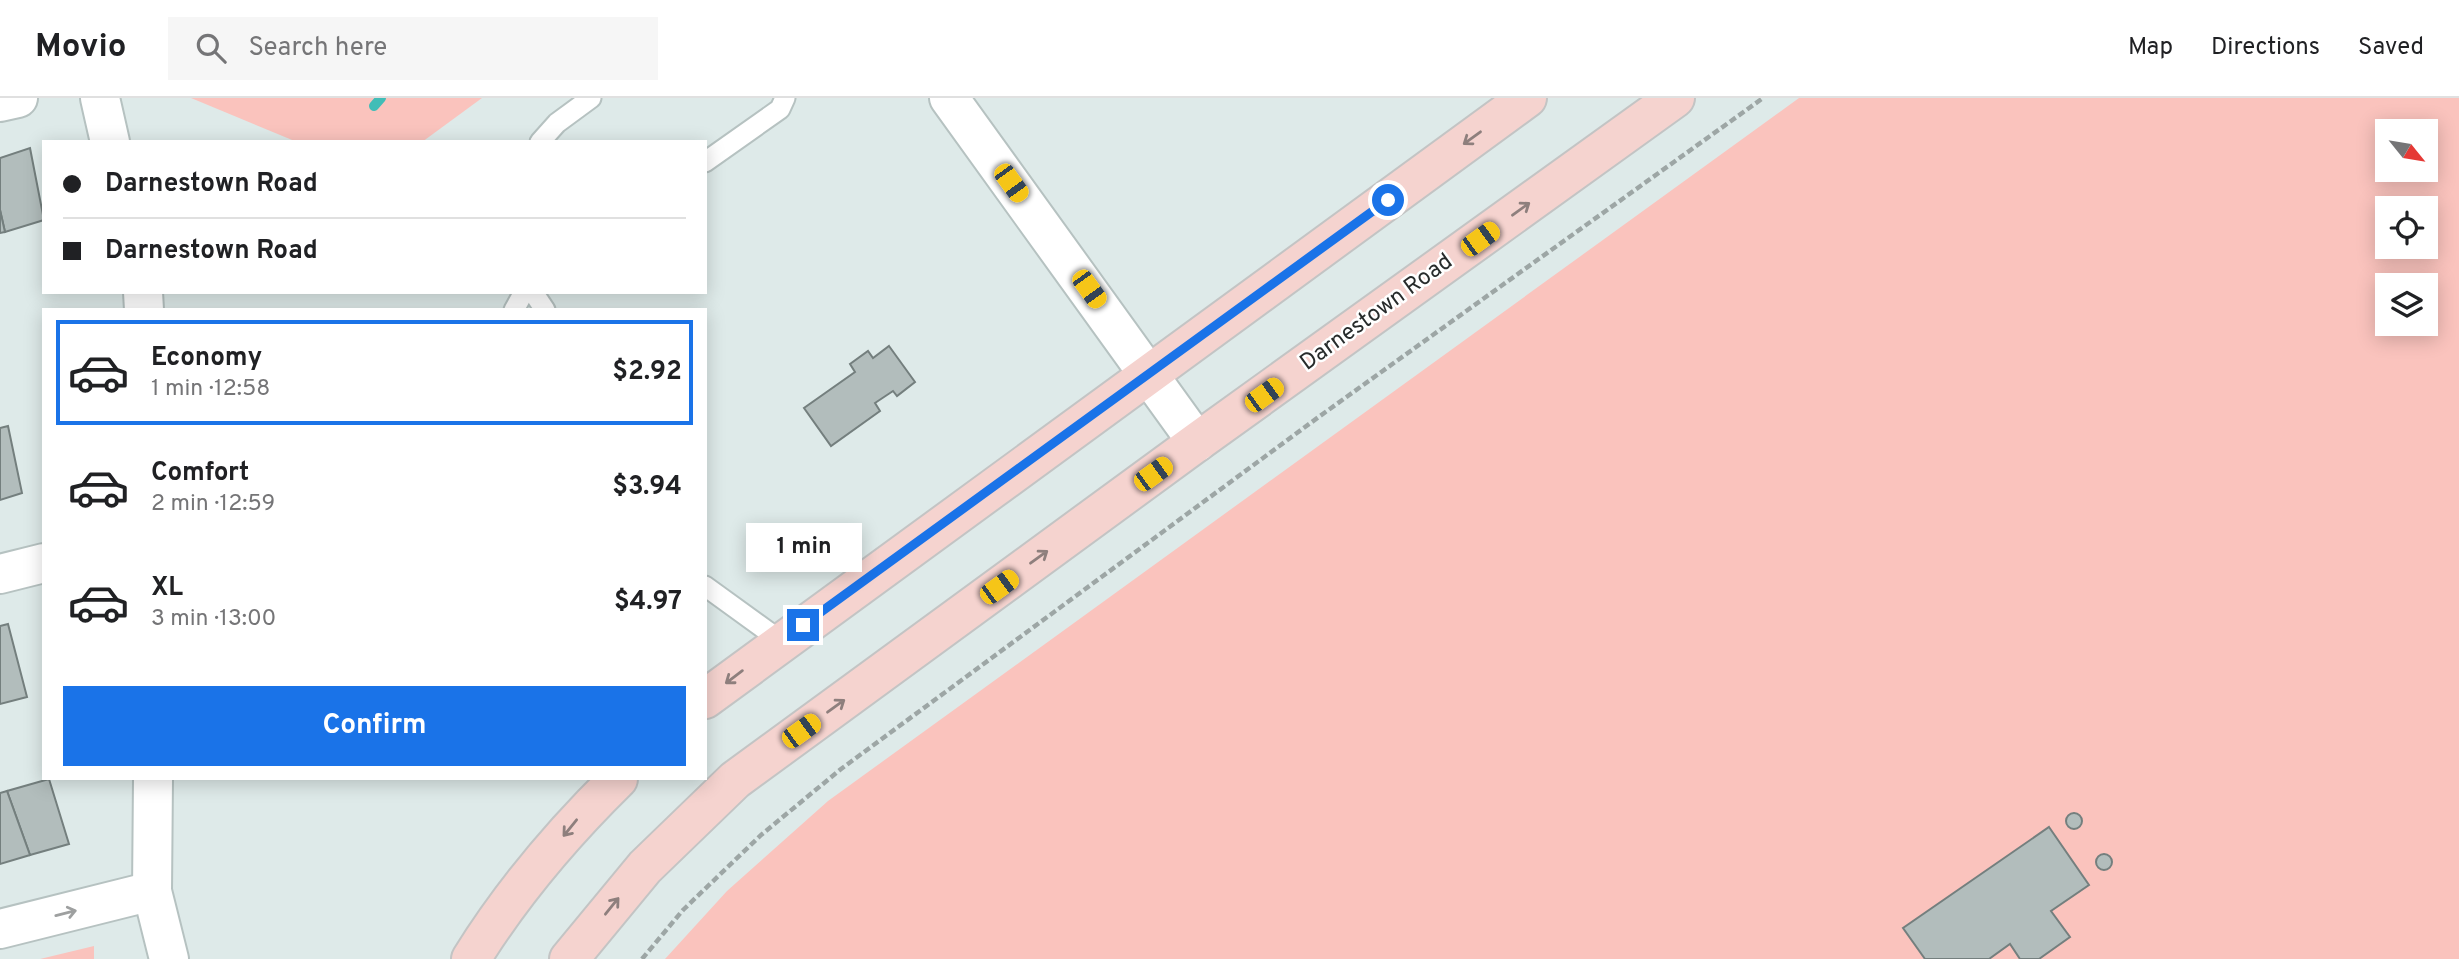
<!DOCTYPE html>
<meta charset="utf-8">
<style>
:root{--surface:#fff;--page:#f6f6f6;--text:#202124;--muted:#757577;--line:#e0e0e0;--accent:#1a73e8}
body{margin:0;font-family:Overpass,sans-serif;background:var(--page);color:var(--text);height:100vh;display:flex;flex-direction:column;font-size:26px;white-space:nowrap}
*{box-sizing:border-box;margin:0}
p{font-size:23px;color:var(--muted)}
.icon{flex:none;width:38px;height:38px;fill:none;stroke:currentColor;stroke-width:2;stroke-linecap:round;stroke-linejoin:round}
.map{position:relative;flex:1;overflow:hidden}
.sheet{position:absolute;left:42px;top:210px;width:665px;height:472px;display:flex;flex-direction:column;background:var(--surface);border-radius:0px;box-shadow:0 4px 18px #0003}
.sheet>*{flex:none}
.guide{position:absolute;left:42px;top:42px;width:665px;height:154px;border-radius:0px;box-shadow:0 4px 18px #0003;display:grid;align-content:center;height:154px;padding:0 21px;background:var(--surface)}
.needle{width:46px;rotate:120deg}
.fabs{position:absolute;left:2375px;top:21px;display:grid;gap:14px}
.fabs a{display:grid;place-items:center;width:63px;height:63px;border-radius:0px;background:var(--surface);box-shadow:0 4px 18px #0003;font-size:35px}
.end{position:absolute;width:32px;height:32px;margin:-16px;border:9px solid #1a73e8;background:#fff;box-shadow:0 0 0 4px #fff}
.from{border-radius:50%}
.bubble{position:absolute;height:49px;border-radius:0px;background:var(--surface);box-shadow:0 4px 18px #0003;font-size:23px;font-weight:700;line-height:49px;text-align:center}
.car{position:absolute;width:21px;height:42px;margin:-21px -10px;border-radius:9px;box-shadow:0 0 5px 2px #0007;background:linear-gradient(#f5c518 24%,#345 0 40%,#f5c518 0 76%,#345 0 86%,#f5c518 0)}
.guide b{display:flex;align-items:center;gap:24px;height:66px;font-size:26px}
.guide b+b{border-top:2px solid var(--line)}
.guide i{width:18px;height:18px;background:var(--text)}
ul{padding:12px 0 0;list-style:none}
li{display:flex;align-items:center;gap:21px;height:105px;margin:0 14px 10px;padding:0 7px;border:4px solid transparent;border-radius:0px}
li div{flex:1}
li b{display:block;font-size:26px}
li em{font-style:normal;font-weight:700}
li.on{border-color:var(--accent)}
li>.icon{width:63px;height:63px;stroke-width:1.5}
.cta{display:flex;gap:14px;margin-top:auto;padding:14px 21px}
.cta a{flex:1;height:80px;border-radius:0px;background:var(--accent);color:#fff;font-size:28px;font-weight:700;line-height:80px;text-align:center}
header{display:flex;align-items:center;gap:42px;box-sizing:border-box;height:98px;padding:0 35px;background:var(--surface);border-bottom:2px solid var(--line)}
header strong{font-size:33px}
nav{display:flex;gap:38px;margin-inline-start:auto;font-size:24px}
.search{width:490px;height:63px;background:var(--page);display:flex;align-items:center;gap:18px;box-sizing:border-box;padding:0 24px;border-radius:0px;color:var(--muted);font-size:26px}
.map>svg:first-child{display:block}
.green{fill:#fac3bd;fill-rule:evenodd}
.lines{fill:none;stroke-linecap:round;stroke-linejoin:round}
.stream{stroke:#41bdb7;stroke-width:10}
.building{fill:#b2bdbc;stroke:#747f7e;stroke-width:2}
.lane-casing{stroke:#b6c2c1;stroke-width:23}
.street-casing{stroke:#b6c2c1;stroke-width:42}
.primary-casing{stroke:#c3c4c4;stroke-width:42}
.path{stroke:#9da6a5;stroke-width:4.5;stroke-dasharray:7 3.5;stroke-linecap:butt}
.lane{stroke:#fff;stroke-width:19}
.street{stroke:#fff;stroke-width:38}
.primary{stroke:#f5d3cf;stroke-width:38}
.oneway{stroke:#8e7f7d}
.oneway2{stroke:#9ea0a0}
.route{stroke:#1a73e8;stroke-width:9}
.labels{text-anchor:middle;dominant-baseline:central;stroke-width:5;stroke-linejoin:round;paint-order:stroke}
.street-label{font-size:23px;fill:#272b2b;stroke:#fff}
</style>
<header>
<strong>Movio</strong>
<div class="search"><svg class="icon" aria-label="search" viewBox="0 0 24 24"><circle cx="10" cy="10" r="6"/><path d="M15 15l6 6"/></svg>Search here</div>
<nav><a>Map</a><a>Directions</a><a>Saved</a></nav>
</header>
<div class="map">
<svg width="2459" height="861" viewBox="0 0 2459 861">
<rect width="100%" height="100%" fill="#deeae9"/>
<g class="green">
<polygon points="191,0 482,0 422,44 297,44"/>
<path d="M1799 0H2459V861H665L727 793 828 703ZM2387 33H2426V72H2387ZM2387 110H2426V149H2387ZM2387 187H2426V226H2387Z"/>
<polygon points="94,848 94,861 40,861"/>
</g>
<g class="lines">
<polyline class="stream" points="374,8 381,0"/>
</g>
<g class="building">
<polygon points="30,50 44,122 5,134 0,112 0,60"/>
<polygon points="0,112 5,134 0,135"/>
<polygon points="889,248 915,284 897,298 893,293 875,305 880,313 831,348 804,310 855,274 850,266 868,253 873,260"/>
<polygon points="8,328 22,395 0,402 0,330"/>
<polygon points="8,526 27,599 0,606 0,528"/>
<polygon points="49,681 69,746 30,757 7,693"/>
<polygon points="7,693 30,757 0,766 0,695"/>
<circle cx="2074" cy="723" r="8"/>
<polygon points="2049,729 2089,787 2051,813 2070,839 2039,861 2020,861 2010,846 1989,861 1925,861 1903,830"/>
<circle cx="2104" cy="764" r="8"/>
</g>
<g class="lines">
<g class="lane-casing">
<g id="lane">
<polyline points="540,44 557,25 591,0"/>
<polyline points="705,64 780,11 785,0"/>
<polyline points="533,194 545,212"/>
<polyline points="514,212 524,194"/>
<polyline points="705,488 781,543"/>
</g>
</g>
<g class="street-casing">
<g id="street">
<polyline points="100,0 110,44"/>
<polyline points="949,0 1197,344"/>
<polyline points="0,4 18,0"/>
<polyline points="143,194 144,212"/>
<polyline points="0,476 44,465"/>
<polyline points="153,681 152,793 169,861"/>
<polyline points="0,831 152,793"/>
</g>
</g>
<g class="primary-casing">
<g id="primary">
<polyline points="705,601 1527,0"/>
<path d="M471 861C512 795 563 735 618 681"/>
<polyline points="569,861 645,769 735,682 1197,344 1675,0"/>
</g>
</g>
<polyline class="path" points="642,861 683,812 761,737 841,671 1320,318 1763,0"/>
<use href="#lane" class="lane"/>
<use href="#street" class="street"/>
<use href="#primary" class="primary"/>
</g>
<defs><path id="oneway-shaft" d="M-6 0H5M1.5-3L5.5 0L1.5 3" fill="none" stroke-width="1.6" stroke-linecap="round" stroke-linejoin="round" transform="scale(1.75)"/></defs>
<g class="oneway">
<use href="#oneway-shaft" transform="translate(1472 40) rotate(144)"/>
<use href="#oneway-shaft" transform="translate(1521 111) rotate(-36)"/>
<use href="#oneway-shaft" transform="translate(1039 459) rotate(-36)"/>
<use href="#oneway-shaft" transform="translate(734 579) rotate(143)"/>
<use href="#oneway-shaft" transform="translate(836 608) rotate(-36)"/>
<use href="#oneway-shaft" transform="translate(570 730) rotate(129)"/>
<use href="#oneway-shaft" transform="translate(612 808) rotate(-51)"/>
</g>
<use class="oneway2" href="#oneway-shaft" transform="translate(66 815) rotate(-14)"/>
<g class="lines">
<polyline class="route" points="803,527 1388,102"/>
</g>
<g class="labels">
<g class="street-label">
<text transform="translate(1377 215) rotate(-36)">Darnestown Road</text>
</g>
</g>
</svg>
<div class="fabs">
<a><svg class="needle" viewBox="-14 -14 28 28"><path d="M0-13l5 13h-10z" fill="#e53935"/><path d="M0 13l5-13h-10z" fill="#757577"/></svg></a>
<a><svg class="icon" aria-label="locate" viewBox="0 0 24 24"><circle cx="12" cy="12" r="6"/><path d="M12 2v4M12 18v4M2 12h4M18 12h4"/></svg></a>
<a><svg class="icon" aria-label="layers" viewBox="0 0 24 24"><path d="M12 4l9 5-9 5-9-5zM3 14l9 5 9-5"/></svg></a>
</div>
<i class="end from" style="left:1388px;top:102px"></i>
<i class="end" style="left:803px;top:527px"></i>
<div class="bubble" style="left:746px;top:425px;width:116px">1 min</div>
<i class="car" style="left:1011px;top:85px;rotate:144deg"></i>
<i class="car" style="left:1480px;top:141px;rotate:54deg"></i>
<i class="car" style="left:1089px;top:191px;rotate:144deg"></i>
<i class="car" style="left:1264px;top:297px;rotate:54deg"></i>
<i class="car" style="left:1153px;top:376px;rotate:54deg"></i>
<i class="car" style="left:999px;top:489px;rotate:54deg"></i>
<i class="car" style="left:801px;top:633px;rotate:54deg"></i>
<div class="guide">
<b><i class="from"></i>Darnestown Road</b>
<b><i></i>Darnestown Road</b>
</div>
<section class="sheet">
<ul>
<li class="on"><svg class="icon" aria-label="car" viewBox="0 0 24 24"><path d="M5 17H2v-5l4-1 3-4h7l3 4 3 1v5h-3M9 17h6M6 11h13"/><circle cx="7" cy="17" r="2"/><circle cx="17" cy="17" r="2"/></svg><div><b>Economy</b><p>1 min · 12:58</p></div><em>$2.92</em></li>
<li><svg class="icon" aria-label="car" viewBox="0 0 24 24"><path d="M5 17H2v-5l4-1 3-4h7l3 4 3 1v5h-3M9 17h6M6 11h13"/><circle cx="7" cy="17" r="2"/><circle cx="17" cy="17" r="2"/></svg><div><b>Comfort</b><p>2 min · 12:59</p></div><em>$3.94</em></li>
<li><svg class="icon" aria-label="car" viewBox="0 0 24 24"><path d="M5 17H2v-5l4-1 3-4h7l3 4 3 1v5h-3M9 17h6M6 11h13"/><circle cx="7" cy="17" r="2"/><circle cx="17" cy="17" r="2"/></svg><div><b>XL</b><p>3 min · 13:00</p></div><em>$4.97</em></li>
</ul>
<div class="cta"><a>Confirm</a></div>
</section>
</div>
